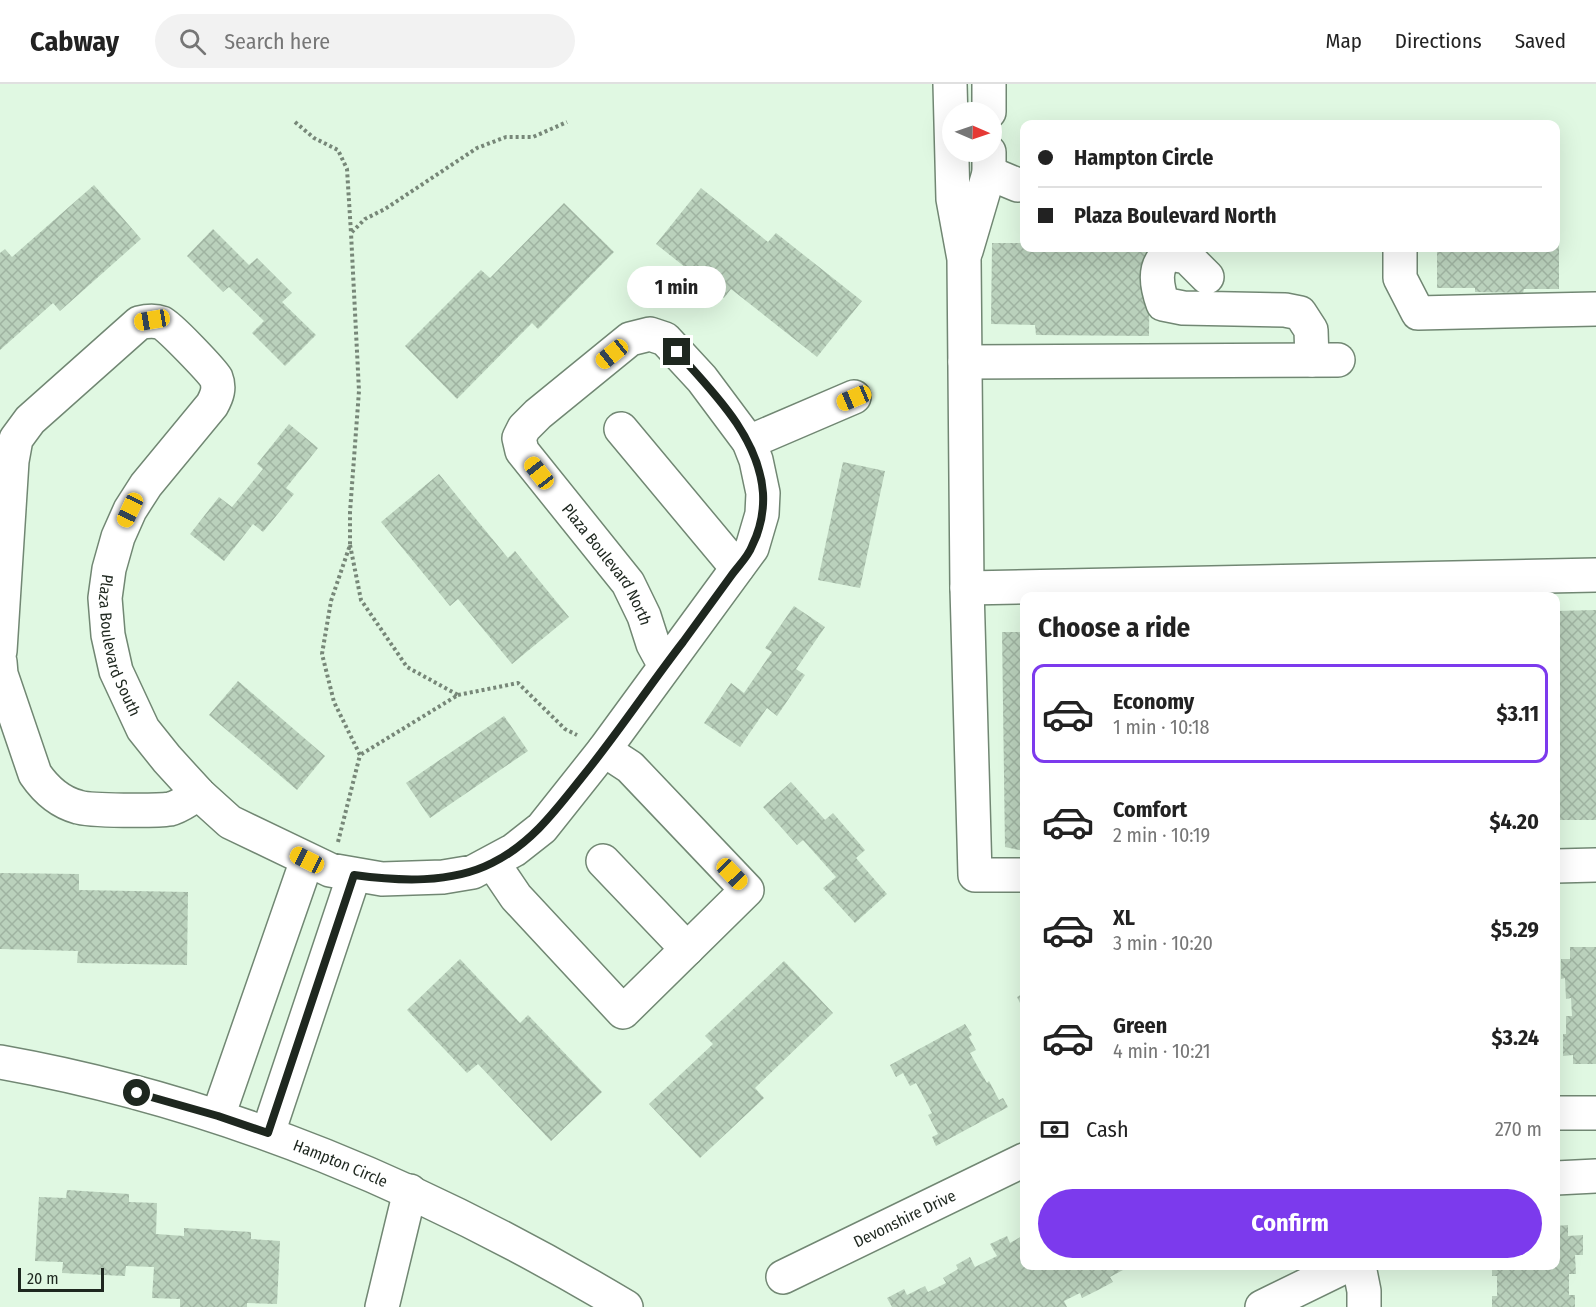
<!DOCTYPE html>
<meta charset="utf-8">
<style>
:root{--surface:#fff;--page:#f2f2f2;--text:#222;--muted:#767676;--line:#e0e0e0;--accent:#7c3aed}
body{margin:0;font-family:"Fira Sans Condensed",sans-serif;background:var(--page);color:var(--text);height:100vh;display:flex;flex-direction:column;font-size:22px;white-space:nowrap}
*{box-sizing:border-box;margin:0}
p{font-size:20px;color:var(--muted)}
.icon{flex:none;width:33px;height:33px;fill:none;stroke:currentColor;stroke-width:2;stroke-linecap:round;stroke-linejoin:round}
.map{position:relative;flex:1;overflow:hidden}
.sheet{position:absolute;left:1020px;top:508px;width:540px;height:678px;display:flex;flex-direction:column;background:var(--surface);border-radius:12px;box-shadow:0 6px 24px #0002}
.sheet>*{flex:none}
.banner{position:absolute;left:1020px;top:36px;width:540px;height:132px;border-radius:12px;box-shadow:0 6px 24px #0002;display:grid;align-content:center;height:132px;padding:0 18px;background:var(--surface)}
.needle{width:39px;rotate:92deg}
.controls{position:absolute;left:942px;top:18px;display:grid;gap:12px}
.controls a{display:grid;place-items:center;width:60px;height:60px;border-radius:50%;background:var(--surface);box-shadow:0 6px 24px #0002;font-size:30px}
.scale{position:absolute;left:18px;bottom:15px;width:86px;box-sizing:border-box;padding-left:6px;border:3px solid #1e271f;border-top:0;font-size:16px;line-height:21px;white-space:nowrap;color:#1e271f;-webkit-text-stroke:4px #e0f8e2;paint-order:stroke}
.end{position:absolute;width:27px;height:27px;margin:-14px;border:8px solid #1e271f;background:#fff;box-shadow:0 0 0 3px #fff}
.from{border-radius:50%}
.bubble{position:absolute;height:42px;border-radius:21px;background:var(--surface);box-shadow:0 6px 24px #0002;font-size:20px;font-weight:700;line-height:42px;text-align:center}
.car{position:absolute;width:18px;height:36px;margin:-18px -9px;border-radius:8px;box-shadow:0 0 4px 2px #0007;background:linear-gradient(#f5c518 24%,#345 0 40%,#f5c518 0 76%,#345 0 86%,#f5c518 0)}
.banner b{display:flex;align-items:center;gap:21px;height:57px;font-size:22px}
.banner b+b{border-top:2px solid var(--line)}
.banner i{width:15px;height:15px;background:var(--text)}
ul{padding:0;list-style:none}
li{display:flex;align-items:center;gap:18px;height:99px;margin:0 12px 9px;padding:0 6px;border:3px solid transparent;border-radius:12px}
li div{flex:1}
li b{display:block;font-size:22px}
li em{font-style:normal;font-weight:700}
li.selected{border-color:var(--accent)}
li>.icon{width:54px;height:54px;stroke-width:1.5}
h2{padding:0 18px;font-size:27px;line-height:72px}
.pay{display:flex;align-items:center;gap:15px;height:66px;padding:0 18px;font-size:22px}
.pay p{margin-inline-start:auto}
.cta{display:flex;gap:12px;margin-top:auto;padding:12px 18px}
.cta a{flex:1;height:69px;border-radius:36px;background:var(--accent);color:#fff;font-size:24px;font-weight:700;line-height:69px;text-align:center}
header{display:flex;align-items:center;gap:36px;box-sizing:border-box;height:84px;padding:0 30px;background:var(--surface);border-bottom:2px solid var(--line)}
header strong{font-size:28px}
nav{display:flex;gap:33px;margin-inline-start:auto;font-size:21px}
.search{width:420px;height:54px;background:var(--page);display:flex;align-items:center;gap:15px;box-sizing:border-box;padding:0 21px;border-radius:33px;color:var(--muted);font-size:22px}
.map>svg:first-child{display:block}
.building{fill:url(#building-cross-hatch)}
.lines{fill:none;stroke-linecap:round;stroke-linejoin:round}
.minor-casing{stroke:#718773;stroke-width:36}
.path{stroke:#778778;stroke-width:4;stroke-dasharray:3 3;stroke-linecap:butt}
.minor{stroke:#fff;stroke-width:33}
.route{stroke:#1e271f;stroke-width:8}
.labels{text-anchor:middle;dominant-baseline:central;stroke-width:5;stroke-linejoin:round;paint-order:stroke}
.street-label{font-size:16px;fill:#1e271f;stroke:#e0f8e2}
</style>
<header>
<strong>Cabway</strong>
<div class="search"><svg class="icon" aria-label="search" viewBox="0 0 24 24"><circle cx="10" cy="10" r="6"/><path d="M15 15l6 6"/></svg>Search here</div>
<nav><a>Map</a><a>Directions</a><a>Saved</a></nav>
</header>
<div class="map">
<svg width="1596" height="1223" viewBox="0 0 1596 1223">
<defs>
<pattern id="building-cross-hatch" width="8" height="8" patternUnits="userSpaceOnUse" patternTransform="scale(1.5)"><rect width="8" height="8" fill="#bad1bc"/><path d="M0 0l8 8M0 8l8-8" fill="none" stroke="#9fb3a1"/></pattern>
</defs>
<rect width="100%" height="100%" fill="#e0f8e2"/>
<g class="building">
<polygon points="94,101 141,155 60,227 53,219 0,266 0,169 5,165 12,173"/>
<polygon points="701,104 768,158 776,149 862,217 817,273 731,205 724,214 656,160"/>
<polygon points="564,119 614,168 538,245 532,239 457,315 405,262 481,186 490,194"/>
<polygon points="213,145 249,181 257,174 292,209 282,218 316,251 285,282 252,249 264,237 229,203 223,208 187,172"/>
<polygon points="1556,150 1559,150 1559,205 1524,205 1523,209 1475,208 1475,204 1437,204 1437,164 1556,164"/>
<polygon points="1021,154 1024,154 1024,164 1150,164 1149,252 1036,251 1035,241 991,240 992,159 1021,159"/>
<polygon points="289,340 318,364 286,404 294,410 263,448 253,440 224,477 190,450 219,413 232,423 263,385 257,380"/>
<polygon points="843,378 885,387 860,504 818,496"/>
<polygon points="439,390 508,474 515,467 569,533 512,580 458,515 450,522 381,438"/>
<polygon points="794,522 825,543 796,585 805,591 777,632 767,624 740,663 704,639 731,599 744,609 772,568 765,564"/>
<polygon points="1596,526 1596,736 1556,736 1556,527"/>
<polygon points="1002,548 1024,548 1024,767 1005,763"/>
<polygon points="238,597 325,672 297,706 209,631"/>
<polygon points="504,632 528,667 430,734 406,699"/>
<polygon points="791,698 825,736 833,729 865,766 856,774 887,810 855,839 823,804 836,793 803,756 797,761 763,723"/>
<polygon points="0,789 79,790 79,806 188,808 187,881 77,879 78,867 0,865"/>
<polygon points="1570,863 1596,863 1596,980 1573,980 1573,971 1563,972 1563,950 1566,950 1566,932 1572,932 1571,914 1566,915 1565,894 1561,895 1561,875 1570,875"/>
<polygon points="460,875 520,939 528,931 602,1008 551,1057 478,980 467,989 407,926"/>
<polygon points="784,877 833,929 755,1004 764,1014 700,1074 649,1020 713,960 705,952"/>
<polygon points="1024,909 1024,927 1017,913"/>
<polygon points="965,940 972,951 969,953 976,966 970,969 987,999 989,997 999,1016 1003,1014 1008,1023 936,1062 932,1053 938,1050 928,1031 932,1029 916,999 910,1002 903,989 896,993 890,981"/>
<polygon points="67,1106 129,1110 129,1118 157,1119 156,1150 184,1152 184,1144 251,1148 251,1155 280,1157 277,1220 247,1219 247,1223 180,1223 180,1215 152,1214 154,1183 126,1182 125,1192 62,1189 63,1178 35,1177 39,1113 66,1114"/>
<polygon points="1568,1141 1568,1152 1583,1151 1583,1171 1575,1171 1576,1190 1569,1190 1569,1211 1575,1211 1575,1223 1492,1223 1492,1212 1497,1212 1497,1192 1492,1192 1492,1182 1556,1182 1556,1142"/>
<polygon points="1024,1151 1024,1182 1121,1182 1123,1186 1110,1193 1113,1198 1100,1205 1082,1214 1080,1209 1064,1217 1067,1223 892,1223 887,1214 904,1205 907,1211 925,1202 928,1208 946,1199 943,1194 958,1185 956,1181 970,1173 975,1183 997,1172 990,1160 1007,1152 1010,1159"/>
</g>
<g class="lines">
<g class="minor-casing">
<g id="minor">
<polyline points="950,0 953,115 964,175 967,504 975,791 1024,791"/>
<polyline points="989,28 989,0"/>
<polyline points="989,89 1018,101"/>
<polyline points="1400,164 1400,194 1418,229 1596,225"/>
<polyline points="966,167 989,89 989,68"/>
<path d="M1207 193 1187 173 1169 170C1152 182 1157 203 1163 220L1183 224 1285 226 1300 229 1311 246 1312 276"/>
<polyline points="965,278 1338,276"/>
<polyline points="621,345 737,484"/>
<polyline points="749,358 854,313"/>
<polyline points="967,504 1596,491"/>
<path id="s1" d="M0 567 12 377 16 355 30 336 139 239C147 237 154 236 162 239 169 242 212 287 216 294 220 304 217 312 212 321L146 401 130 426 118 453 109 485 105 514 108 551 116 587 143 645 167 675 199 710 230 738 330 786 382 795 443 793 473 788 514 766 542 744 604 666 752 464 762 430 763 409 756 376 749 358 702 295 665 255 650 250 630 255 538 330 524 344 519 354 522 367 628 499 644 532 653 560 665 582"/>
<path d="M0 578 1 590 35 690C46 706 59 718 78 723 90 727 157 727 170 725 180 723 190 714 199 710"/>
<polyline points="603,777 687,865"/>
<polyline points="493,779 516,813 623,928 747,806 630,683 604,666"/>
<polyline points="1556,782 1596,781"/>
<path id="s2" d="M0 978C225 1018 431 1106 626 1223"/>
<polyline points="1556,1029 1596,1029"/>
<polyline points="218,1032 307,776"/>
<polyline points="268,1049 354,791"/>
<polyline points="1556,1094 1596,1092"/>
<polyline points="1359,1182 1364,1207 1364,1223"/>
<path id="s3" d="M783 1193 1024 1076"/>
<polyline points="382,1223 410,1107"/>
<polyline points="1262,1223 1346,1182"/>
</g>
</g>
<g class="path">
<polyline points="295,38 314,54 338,66 347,85 351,149 365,135 385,125 477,64 506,53 533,53 567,38"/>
<polyline points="350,461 361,516 407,583 458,611 360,671"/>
<polyline points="458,611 518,599 565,645 577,651"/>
<polyline points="338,758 360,671 334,618 322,570 331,517 350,461 350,428 359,307 351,149"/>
</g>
<use href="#minor" class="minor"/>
</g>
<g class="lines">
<path class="route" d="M137 1009 218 1032 268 1049 354 791C398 797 451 800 492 779 531 760 556 726 583 692 618 649 649 602 683 558 699 536 715 514 731 492 738 482 748 473 752 462 760 446 764 427 763 409 759 353 713 308 677 268"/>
</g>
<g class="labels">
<g class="street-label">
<text stroke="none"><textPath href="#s1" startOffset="2274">Plaza Boulevard North</textPath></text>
<text stroke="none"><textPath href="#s1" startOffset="786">Plaza Boulevard South</textPath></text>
<text stroke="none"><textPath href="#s2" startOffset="356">Hampton Circle</textPath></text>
<text stroke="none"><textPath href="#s3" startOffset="135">Devonshire Drive</textPath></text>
</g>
</g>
</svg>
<div class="controls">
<a><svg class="needle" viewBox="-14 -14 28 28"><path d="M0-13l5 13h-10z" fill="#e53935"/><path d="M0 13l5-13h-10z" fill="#767676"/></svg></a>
</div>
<div class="scale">20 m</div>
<i class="end from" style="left:137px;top:1009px"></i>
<i class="end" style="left:677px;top:268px"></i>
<div class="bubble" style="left:627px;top:182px;width:99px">1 min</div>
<i class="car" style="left:152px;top:236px;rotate:260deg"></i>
<i class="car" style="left:612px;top:270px;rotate:231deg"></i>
<i class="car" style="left:854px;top:314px;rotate:247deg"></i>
<i class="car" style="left:539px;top:389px;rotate:322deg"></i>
<i class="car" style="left:130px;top:426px;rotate:205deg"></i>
<i class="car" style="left:307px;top:776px;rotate:297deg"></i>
<i class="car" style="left:732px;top:790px;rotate:136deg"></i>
<div class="banner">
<b><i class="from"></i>Hampton Circle</b>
<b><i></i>Plaza Boulevard North</b>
</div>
<section class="sheet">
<h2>Choose a ride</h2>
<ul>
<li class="selected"><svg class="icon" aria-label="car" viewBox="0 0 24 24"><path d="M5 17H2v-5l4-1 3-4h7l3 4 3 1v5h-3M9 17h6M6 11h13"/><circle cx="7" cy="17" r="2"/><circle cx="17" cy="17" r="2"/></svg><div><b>Economy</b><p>1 min · 10:18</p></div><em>$3.11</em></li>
<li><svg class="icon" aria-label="car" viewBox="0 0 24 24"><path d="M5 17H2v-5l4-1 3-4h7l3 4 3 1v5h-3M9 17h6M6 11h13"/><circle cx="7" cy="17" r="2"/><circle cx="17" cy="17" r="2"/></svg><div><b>Comfort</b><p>2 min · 10:19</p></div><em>$4.20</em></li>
<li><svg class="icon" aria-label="car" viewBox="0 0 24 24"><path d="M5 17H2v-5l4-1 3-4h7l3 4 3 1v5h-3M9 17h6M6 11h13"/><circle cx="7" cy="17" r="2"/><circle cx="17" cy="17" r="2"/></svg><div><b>XL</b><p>3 min · 10:20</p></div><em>$5.29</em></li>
<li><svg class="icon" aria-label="car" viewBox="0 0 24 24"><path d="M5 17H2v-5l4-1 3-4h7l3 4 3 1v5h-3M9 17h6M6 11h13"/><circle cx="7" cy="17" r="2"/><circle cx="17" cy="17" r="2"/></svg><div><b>Green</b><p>4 min · 10:21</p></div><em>$3.24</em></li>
</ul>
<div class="pay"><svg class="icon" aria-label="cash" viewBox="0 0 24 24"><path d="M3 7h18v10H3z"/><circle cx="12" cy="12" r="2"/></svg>Cash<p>270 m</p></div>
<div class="cta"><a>Confirm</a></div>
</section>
</div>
